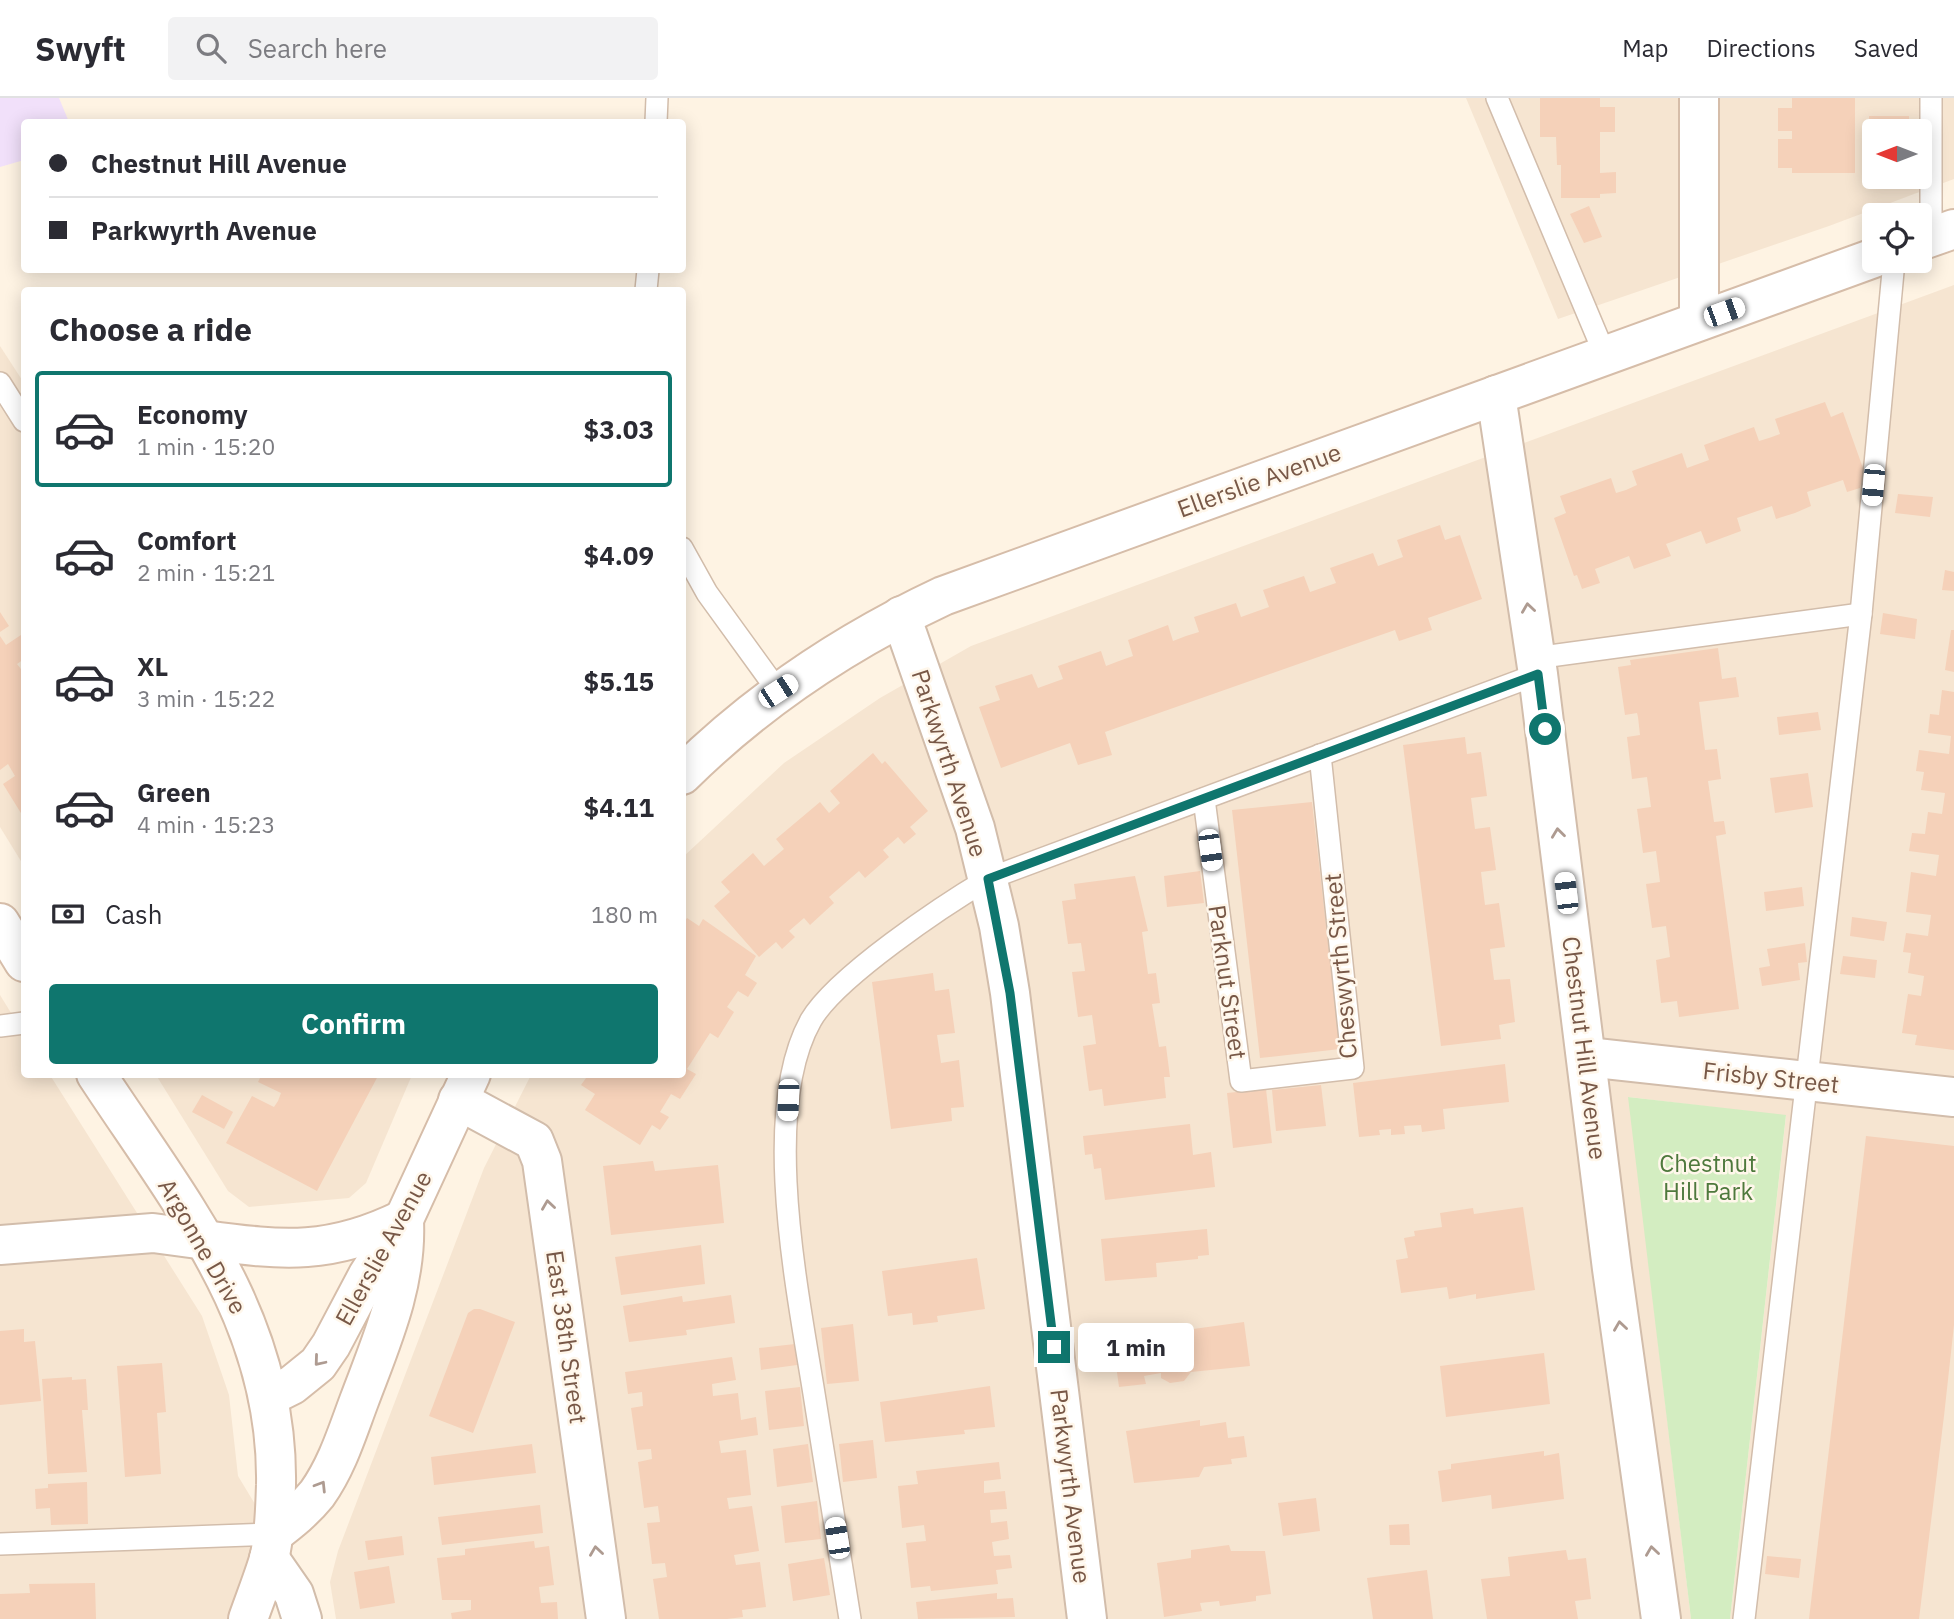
<!DOCTYPE html>
<meta charset="utf-8">
<style>
:root{--surface:#fff;--page:#f2f2f3;--text:#2b2b33;--muted:#7c7c81;--line:#e1e1e2;--accent:#0f766e}
body{margin:0;font-family:"IBM Plex Sans",sans-serif;background:var(--page);color:var(--text);height:100vh;display:flex;flex-direction:column;font-size:26px;white-space:nowrap}
*{box-sizing:border-box;margin:0}
p{font-size:23px;color:var(--muted)}
.icon{flex:none;width:38px;height:38px;fill:none;stroke:currentColor;stroke-width:2;stroke-linecap:round;stroke-linejoin:round}
.map{position:relative;flex:1;overflow:hidden}
.panel{position:absolute;left:21px;top:189px;width:665px;height:791px;display:flex;flex-direction:column;background:var(--surface);border-radius:7px;box-shadow:0 4px 18px #0003}
.panel>*{flex:none}
.guide{position:absolute;left:21px;top:21px;width:665px;height:154px;border-radius:7px;box-shadow:0 4px 18px #0003;display:grid;align-content:center;height:154px;padding:0 28px;background:var(--surface)}
.needle{width:46px;rotate:270deg}
.controls{position:absolute;left:1862px;top:21px;display:grid;gap:14px}
.controls a{display:grid;place-items:center;width:70px;height:70px;border-radius:7px;background:var(--surface);box-shadow:0 4px 18px #0003;font-size:35px}
.end{position:absolute;width:32px;height:32px;margin:-16px;border:9px solid #0f766e;background:#fff;box-shadow:0 0 0 4px #fff}
.from{border-radius:50%}
.bubble{position:absolute;height:49px;border-radius:7px;background:var(--surface);box-shadow:0 4px 18px #0003;font-size:23px;font-weight:700;line-height:49px;text-align:center}
.car{position:absolute;width:21px;height:42px;margin:-21px -10px;border-radius:9px;box-shadow:0 0 5px 2px #0007;background:linear-gradient(#fff 24%,#345 0 40%,#fff 0 76%,#345 0 86%,#fff 0)}
.guide b{display:flex;align-items:center;gap:24px;height:66px;font-size:26px}
.guide b+b{border-top:2px solid var(--line)}
.guide i{width:18px;height:18px;background:var(--text)}
ul{padding:0;list-style:none}
li{display:flex;align-items:center;gap:21px;height:116px;margin:0 14px 10px;padding:0 14px;border:4px solid transparent;border-radius:7px}
li div{flex:1}
li b{display:block;font-size:26px}
li em{font-style:normal;font-weight:700}
li.current{border-color:var(--accent)}
li>.icon{width:63px;height:63px;stroke-width:1.5}
h2{padding:0 28px;font-size:32px;line-height:84px}
.pay{display:flex;align-items:center;gap:18px;height:77px;padding:0 28px;font-size:26px}
.pay p{margin-inline-start:auto}
.button{display:flex;gap:14px;margin-top:auto;padding:14px 28px}
.button a{flex:1;height:80px;border-radius:7px;background:var(--accent);color:#fff;font-size:28px;font-weight:700;line-height:80px;text-align:center}
header{display:flex;align-items:center;gap:42px;box-sizing:border-box;height:98px;padding:0 35px;background:var(--surface);border-bottom:2px solid var(--line)}
header strong{font-size:33px}
nav{display:flex;gap:38px;margin-inline-start:auto;font-size:24px}
.search{width:490px;height:63px;background:var(--page);display:flex;align-items:center;gap:18px;box-sizing:border-box;padding:0 24px;border-radius:7px;color:var(--muted);font-size:26px}
.map>svg:first-child{display:block}
.residential{fill:#f6e5d1;fill-rule:evenodd}
.education{fill:#f1e0fa}
.green{fill:#d3edc1}
.building{fill:#f5d1b9}
.lines{fill:none;stroke-linecap:round;stroke-linejoin:round}
.lane-casing{stroke:#d2bdab;stroke-width:24}
.street-casing{stroke:#d2bdab;stroke-width:42}
.secondary-casing{stroke:#d6bda9;stroke-width:42}
.lane{stroke:#fff;stroke-width:21}
.street{stroke:#fff;stroke-width:38}
.secondary{stroke:#fff;stroke-width:38}
.oneway{stroke:#ae9b91}
.route{stroke:#0f766e;stroke-width:9}
.labels{text-anchor:middle;dominant-baseline:central;stroke-width:5;stroke-linejoin:round;paint-order:stroke}
.street-label{font-size:24px;fill:#785847;stroke:#fff7eb}
.park-label{font-size:24px;fill:#4e793c;stroke:#fff7eb}
</style>
<header>
<strong>Swyft</strong>
<div class="search"><svg class="icon" aria-label="search" viewBox="0 0 24 24"><circle cx="10" cy="10" r="6"/><path d="M15 15l6 6"/></svg>Search here</div>
<nav><a>Map</a><a>Directions</a><a>Saved</a></nav>
</header>
<div class="map">
<svg width="1954" height="1521" viewBox="0 0 1954 1521">
<rect width="100%" height="100%" fill="#fef3e3"/>
<g class="residential">
<path d="M1466 0H1954V81L1829 128 1558 221ZM1874 33H1920V79H1874Z"/>
<polygon points="1954,187 1954,1521 1730,1521 1786,1018 1629,999 1691,1521 336,1521 330,1484 338,1453 484,1070 531,977 682,976 683,759 784,665 880,600 971,548"/>
<polygon points="0,248 24,285 24,768 0,729"/>
<polygon points="0,897 24,936 24,976 50,977 202,1218 229,1297 238,1378 273,1436 248,1521 0,1521"/>
<polygon points="156,977 412,977 366,1085 349,1100 249,1109 228,1093"/>
</g>
<polygon class="education" points="0,0 59,0 69,24 24,24 24,62 0,69"/>
<polygon class="green" points="1628,999 1786,1017 1730,1521 1691,1521"/>
<g class="building">
<polygon points="1540,0 1600,0 1600,9 1615,9 1615,34 1600,34 1600,75 1616,74 1616,95 1600,96 1600,100 1561,100 1561,67 1557,67 1556,39 1540,39"/>
<polygon points="1792,0 1855,0 1855,75 1792,75 1792,70 1778,70 1778,41 1792,41 1792,33 1778,33 1778,10 1792,10"/>
<polygon points="1869,18 1909,18 1909,33 1874,33 1874,55 1870,55"/>
<polygon points="1589,108 1602,139 1584,145 1570,116"/>
<polygon points="1825,304 1831,319 1843,314 1864,373 1860,390 1847,394 1843,382 1807,394 1811,408 1795,415 1776,421 1772,408 1737,420 1741,433 1706,446 1701,433 1666,446 1671,458 1634,471 1629,458 1611,465 1595,471 1600,485 1582,491 1577,477 1574,478 1554,420 1566,415 1560,398 1611,380 1616,395 1626,392 1637,387 1632,373 1682,355 1687,370 1709,362 1704,347 1754,329 1759,343 1769,340 1780,336 1775,321"/>
<polygon points="1898,396 1933,399 1930,419 1895,415"/>
<polygon points="1440,427 1445,442 1460,437 1482,501 1428,520 1432,532 1399,543 1395,532 1105,634 1112,657 1078,667 1070,645 1001,670 979,609 1000,602 995,588 1032,576 1038,590 1063,581 1058,568 1101,553 1106,568 1119,563 1133,558 1128,542 1168,527 1173,543 1186,538 1199,534 1194,519 1236,505 1241,519 1269,509 1263,492 1304,478 1310,494 1336,485 1330,470 1373,455 1378,468 1403,459 1397,442"/>
<polygon points="1945,472 1954,474 1954,493 1942,492"/>
<polygon points="0,514 9,528 0,534"/>
<polygon points="1883,515 1917,521 1915,541 1880,536"/>
<polygon points="1951,532 1954,532 1954,574 1945,572"/>
<polygon points="24,535 24,561 17,566 24,575 24,720 3,686 15,678 8,666 0,672 0,538 6,547"/>
<polygon points="1718,550 1722,581 1736,579 1739,599 1699,604 1705,652 1717,651 1721,681 1708,683 1714,724 1724,723 1726,736 1716,738 1739,911 1679,919 1677,903 1661,905 1656,862 1670,859 1666,828 1652,830 1646,786 1660,784 1656,753 1643,755 1637,711 1651,709 1647,679 1632,681 1627,639 1640,637 1638,619 1637,615 1625,617 1618,569 1631,567 1630,562"/>
<polygon points="1942,592 1954,594 1954,952 1915,947 1917,937 1902,935 1908,896 1921,898 1924,878 1908,875 1911,855 1903,854 1906,835 1928,838 1931,817 1906,814 1911,774 1936,778 1939,757 1909,753 1912,735 1925,736 1928,714 1942,716 1945,695 1921,692 1924,674 1916,673 1919,652 1949,656 1951,638 1928,635 1930,616 1939,617"/>
<polygon points="1818,614 1821,632 1779,637 1777,619"/>
<polygon points="1465,639 1467,656 1481,654 1487,698 1471,700 1475,731 1490,729 1496,772 1481,774 1483,791 1485,807 1499,805 1505,849 1490,851 1494,882 1510,881 1515,924 1499,927 1501,941 1441,948 1403,647"/>
<polygon points="873,655 882,666 885,663 928,713 910,729 916,736 904,746 898,739 883,752 889,759 865,780 859,773 829,799 834,805 810,827 804,820 789,833 795,839 782,851 776,844 759,859 714,808 730,794 721,784 753,755 764,768 784,751 776,741 820,704 829,715 840,705 830,693"/>
<polygon points="1808,675 1813,709 1775,715 1770,680"/>
<polygon points="1312,704 1340,951 1260,960 1232,712"/>
<polygon points="1200,773 1204,805 1167,809 1164,778"/>
<polygon points="1135,778 1148,833 1142,834 1148,876 1156,875 1160,905 1152,906 1159,949 1166,948 1170,979 1164,979 1166,1000 1104,1008 1102,991 1089,993 1083,948 1096,946 1092,917 1078,919 1072,874 1085,873 1081,845 1068,846 1062,803 1076,801 1074,786"/>
<polygon points="1802,789 1804,808 1766,813 1764,794"/>
<polygon points="1852,819 1887,824 1884,843 1850,838"/>
<polygon points="687,820 699,828 703,821 756,858 745,877 757,885 748,899 738,893 727,909 734,914 718,940 710,935 687,971 696,976 680,1001 671,996 660,1014 669,1019 660,1032 652,1027 640,1047 585,1012 595,996 581,987 589,976 682,976 682,827"/>
<polygon points="1805,845 1807,864 1798,865 1800,882 1762,888 1759,870 1770,868 1767,851"/>
<polygon points="1843,858 1877,862 1875,880 1840,876"/>
<polygon points="933,875 935,893 949,891 955,935 937,937 941,965 959,962 964,1009 951,1010 952,1023 891,1031 872,884"/>
<polygon points="1505,966 1509,1004 1443,1011 1445,1031 1422,1034 1421,1027 1404,1028 1405,1036 1391,1037 1391,1031 1379,1032 1380,1037 1359,1039 1353,985"/>
<polygon points="262,976 379,976 317,1093 226,1045 252,998 274,1009 278,1003 281,995 258,984"/>
<polygon points="1321,987 1326,1028 1276,1033 1272,992"/>
<polygon points="1266,991 1272,1045 1233,1050 1227,995"/>
<polygon points="202,997 233,1014 224,1031 192,1014"/>
<polygon points="1190,1026 1193,1057 1211,1054 1215,1089 1105,1102 1101,1070 1094,1071 1092,1056 1085,1057 1083,1038"/>
<polygon points="1866,1038 1954,1048 1954,1227 1944,1318 1919,1521 1809,1521"/>
<polygon points="653,1063 655,1073 718,1067 724,1125 611,1137 603,1068"/>
<polygon points="1523,1109 1535,1192 1476,1201 1476,1196 1449,1201 1447,1189 1401,1195 1396,1162 1408,1160 1404,1140 1415,1138 1414,1133 1442,1129 1440,1115 1473,1110 1474,1116"/>
<polygon points="1207,1131 1209,1157 1198,1158 1198,1161 1156,1165 1157,1179 1105,1183 1101,1141"/>
<polygon points="701,1147 705,1186 621,1197 615,1159"/>
<polygon points="977,1160 985,1211 937,1218 938,1224 913,1227 912,1215 888,1218 882,1173"/>
<polygon points="731,1197 735,1225 686,1232 687,1237 629,1244 623,1208 682,1198 683,1204"/>
<polygon points="474,1211 480,1211 515,1224 473,1335 429,1318 468,1215"/>
<polygon points="1244,1224 1250,1268 1191,1274 1184,1283 1170,1285 1161,1280 1161,1275 1144,1278 1146,1286 1119,1289 1112,1238 1185,1228 1186,1232"/>
<polygon points="853,1226 859,1283 827,1286 821,1230"/>
<polygon points="24,1231 24,1244 35,1243 41,1303 0,1307 0,1233"/>
<polygon points="795,1246 797,1267 761,1272 759,1250"/>
<polygon points="1544,1255 1550,1306 1446,1319 1440,1268"/>
<polygon points="732,1259 736,1282 712,1286 713,1298 738,1295 741,1322 756,1319 758,1337 719,1343 721,1355 746,1352 751,1397 727,1400 728,1405 729,1411 752,1408 759,1453 734,1457 736,1467 760,1464 766,1509 742,1512 743,1519 727,1521 659,1521 653,1481 667,1479 665,1465 652,1466 647,1425 660,1424 658,1408 644,1410 638,1364 652,1361 651,1351 637,1352 631,1310 643,1308 642,1294 628,1296 625,1274"/>
<polygon points="162,1265 166,1314 157,1315 161,1376 125,1379 117,1268"/>
<polygon points="72,1279 72,1282 86,1281 88,1312 82,1312 87,1374 48,1376 42,1281"/>
<polygon points="990,1288 995,1329 964,1332 965,1336 885,1344 880,1304"/>
<polygon points="800,1289 804,1328 769,1332 765,1293"/>
<polygon points="1200,1322 1200,1328 1226,1324 1228,1340 1244,1338 1247,1359 1231,1361 1232,1366 1204,1369 1199,1379 1134,1385 1126,1333"/>
<polygon points="873,1342 877,1380 843,1384 839,1346"/>
<polygon points="532,1346 536,1375 434,1387 431,1359"/>
<polygon points="808,1346 813,1384 777,1389 773,1351"/>
<polygon points="1544,1353 1544,1358 1559,1355 1564,1401 1492,1411 1491,1397 1442,1404 1438,1373 1451,1371 1451,1366"/>
<polygon points="999,1364 1001,1381 984,1383 984,1395 1005,1393 1007,1411 990,1412 991,1425 1007,1423 1009,1441 992,1444 994,1458 1010,1457 1012,1470 996,1472 998,1486 931,1493 930,1488 911,1490 906,1445 926,1443 924,1427 902,1430 898,1388 918,1386 916,1373"/>
<polygon points="87,1384 88,1426 51,1427 50,1410 36,1411 35,1391 48,1390 48,1386"/>
<polygon points="1316,1400 1320,1433 1283,1438 1278,1405"/>
<polygon points="817,1403 821,1441 785,1445 781,1408"/>
<polygon points="540,1407 543,1435 442,1447 438,1419"/>
<polygon points="1409,1426 1410,1447 1390,1447 1389,1427"/>
<polygon points="402,1438 404,1457 368,1462 365,1443"/>
<polygon points="534,1443 535,1450 549,1448 554,1487 539,1489 541,1505 557,1504 558,1521 452,1521 451,1515 471,1512 471,1502 442,1502 437,1460 465,1457 465,1451"/>
<polygon points="1229,1447 1231,1453 1265,1453 1271,1496 1256,1498 1256,1503 1220,1508 1219,1503 1200,1505 1202,1513 1164,1519 1157,1465 1191,1460 1191,1452"/>
<polygon points="1566,1452 1568,1462 1586,1460 1591,1501 1575,1503 1578,1521 1487,1521 1481,1481 1510,1478 1508,1459"/>
<polygon points="1767,1458 1801,1461 1799,1480 1765,1476"/>
<polygon points="824,1460 830,1497 793,1503 788,1466"/>
<polygon points="389,1468 395,1505 360,1511 354,1474"/>
<polygon points="1427,1472 1433,1521 1373,1521 1367,1480"/>
<polygon points="95,1485 96,1521 0,1521 0,1496 30,1495 29,1486"/>
<polygon points="997,1495 997,1501 1013,1500 1015,1519 918,1521 916,1504"/>
</g>
<g class="lines">
<g class="lane-casing">
<g id="lane">
<polyline points="1497,0 1605,257"/>
<polyline points="1931,0 1931,139"/>
<polyline points="656,24 657,0"/>
<polyline points="646,192 648,172"/>
<polyline points="0,285 24,323"/>
<polyline points="682,450 707,495 778,593"/>
<polyline points="1535,560 1861,516"/>
<polyline points="1204,701 1241,983 1353,970 1320,657"/>
<polyline points="0,928 24,925"/>
<polyline points="0,1446 273,1436"/>
<path d="M850 1521C838 1448 826 1375 815 1302 799 1200 759 1014 811 922 836 879 944 807 988 781L1538 576"/>
<polyline points="1744,1521 1861,516 1894,163"/>
</g>
</g>
<g class="street-casing">
<g id="street">
<polyline points="1496,297 1538,576 1612,1171 1661,1521"/>
<polyline points="901,518 975,730 999,828 1010,895 1087,1521"/>
<polyline points="1587,959 1954,999"/>
<polyline points="458,1002 534,1043 542,1063 606,1521"/>
<polyline points="0,1147 153,1135 205,1142"/>
<polyline points="269,1460 294,1496 302,1521"/>
</g>
</g>
<g class="secondary-casing">
<g id="secondary">
<polyline points="1699,0 1699,223"/>
<polyline points="1920,143 1954,131"/>
<path d="M682 677C758 602 847 543 943 498L1874 160"/>
<polyline points="0,825 24,864"/>
<path d="M96 976C182 1107 279 1222 276 1387 275 1411 275 1437 269 1461 263 1481 255 1501 248 1521"/>
<path d="M205 1142C284 1153 331 1157 404 1121"/>
<polyline points="268,1299 292,1287 318,1266 331,1247 368,1177 404,1121 471,976"/>
<path d="M273 1436C290 1423 304 1412 317 1396 337 1368 347 1335 359 1303 381 1244 407 1187 404 1123"/>
</g>
</g>
<use href="#lane" class="lane"/>
<use href="#street" class="street"/>
<use href="#secondary" class="secondary"/>
</g>
<defs><path id="oneway-chevron" d="M-2-3.5L2.5 0L-2 3.5" fill="none" stroke-width="1.6" stroke-linecap="round" stroke-linejoin="round" transform="scale(1.75)"/></defs>
<g class="oneway">
<use href="#oneway-chevron" transform="translate(1528 510) rotate(-98)"/>
<use href="#oneway-chevron" transform="translate(1558 735) rotate(-97)"/>
<use href="#oneway-chevron" transform="translate(548 1107) rotate(-98)"/>
<use href="#oneway-chevron" transform="translate(1620 1228) rotate(-98)"/>
<use href="#oneway-chevron" transform="translate(319 1263) rotate(130)"/>
<use href="#oneway-chevron" transform="translate(321 1388) rotate(-58)"/>
<use href="#oneway-chevron" transform="translate(596 1453) rotate(-98)"/>
<use href="#oneway-chevron" transform="translate(1652 1453) rotate(-98)"/>
</g>
<g class="lines">
<polyline class="route" points="1054,1249 1010,895 988,781 1538,576 1545,631"/>
</g>
<g class="labels">
<g class="street-label">
<text transform="translate(1259 382) rotate(-20)">Ellerslie Avenue</text>
<text transform="translate(950 665) rotate(72)">Parkwyrth Avenue</text>
<text transform="translate(1340 868) rotate(-95)">Cheswyrth Street</text>
<text transform="translate(1228 884) rotate(82)">Parknut Street</text>
<text transform="translate(1585 950) rotate(83)">Chestnut Hill Avenue</text>
<text transform="translate(1771 979) rotate(6)">Frisby Street</text>
<text transform="translate(203 1148) rotate(60)">Argonne Drive</text>
<text transform="translate(383 1150) rotate(-61)">Ellerslie Avenue</text>
<text transform="translate(567 1239) rotate(82)">East 38th Street</text>
<text transform="translate(1071 1388) rotate(83)">Parkwyrth Avenue</text>
</g>
<g class="park-label">
<text x="1708" y="1065">Chestnut<tspan x="1708" dy="28">Hill Park</tspan></text>
</g>
</g>
</svg>
<div class="controls">
<a><svg class="needle" viewBox="-14 -14 28 28"><path d="M0-13l5 13h-10z" fill="#e53935"/><path d="M0 13l5-13h-10z" fill="#7c7c81"/></svg></a>
<a><svg class="icon" aria-label="locate" viewBox="0 0 24 24"><circle cx="12" cy="12" r="6"/><path d="M12 2v4M12 18v4M2 12h4M18 12h4"/></svg></a>
</div>
<i class="end from" style="left:1545px;top:631px"></i>
<i class="end" style="left:1054px;top:1249px"></i>
<div class="bubble" style="left:1078px;top:1225px;width:116px">1 min</div>
<i class="car" style="left:1724px;top:214px;rotate:70deg"></i>
<i class="car" style="left:1873px;top:387px;rotate:185deg"></i>
<i class="car" style="left:778px;top:593px;rotate:57deg"></i>
<i class="car" style="left:1210px;top:752px;rotate:172deg"></i>
<i class="car" style="left:1566px;top:795px;rotate:353deg"></i>
<i class="car" style="left:788px;top:1002px;rotate:182deg"></i>
<i class="car" style="left:837px;top:1440px;rotate:351deg"></i>
<div class="guide">
<b><i class="from"></i>Chestnut Hill Avenue</b>
<b><i></i>Parkwyrth Avenue</b>
</div>
<section class="panel">
<h2>Choose a ride</h2>
<ul>
<li class="current"><svg class="icon" aria-label="car" viewBox="0 0 24 24"><path d="M5 17H2v-5l4-1 3-4h7l3 4 3 1v5h-3M9 17h6M6 11h13"/><circle cx="7" cy="17" r="2"/><circle cx="17" cy="17" r="2"/></svg><div><b>Economy</b><p>1 min · 15:20</p></div><em>$3.03</em></li>
<li><svg class="icon" aria-label="car" viewBox="0 0 24 24"><path d="M5 17H2v-5l4-1 3-4h7l3 4 3 1v5h-3M9 17h6M6 11h13"/><circle cx="7" cy="17" r="2"/><circle cx="17" cy="17" r="2"/></svg><div><b>Comfort</b><p>2 min · 15:21</p></div><em>$4.09</em></li>
<li><svg class="icon" aria-label="car" viewBox="0 0 24 24"><path d="M5 17H2v-5l4-1 3-4h7l3 4 3 1v5h-3M9 17h6M6 11h13"/><circle cx="7" cy="17" r="2"/><circle cx="17" cy="17" r="2"/></svg><div><b>XL</b><p>3 min · 15:22</p></div><em>$5.15</em></li>
<li><svg class="icon" aria-label="car" viewBox="0 0 24 24"><path d="M5 17H2v-5l4-1 3-4h7l3 4 3 1v5h-3M9 17h6M6 11h13"/><circle cx="7" cy="17" r="2"/><circle cx="17" cy="17" r="2"/></svg><div><b>Green</b><p>4 min · 15:23</p></div><em>$4.11</em></li>
</ul>
<div class="pay"><svg class="icon" aria-label="cash" viewBox="0 0 24 24"><path d="M3 7h18v10H3z"/><circle cx="12" cy="12" r="2"/></svg>Cash<p>180 m</p></div>
<div class="button"><a>Confirm</a></div>
</section>
</div>
